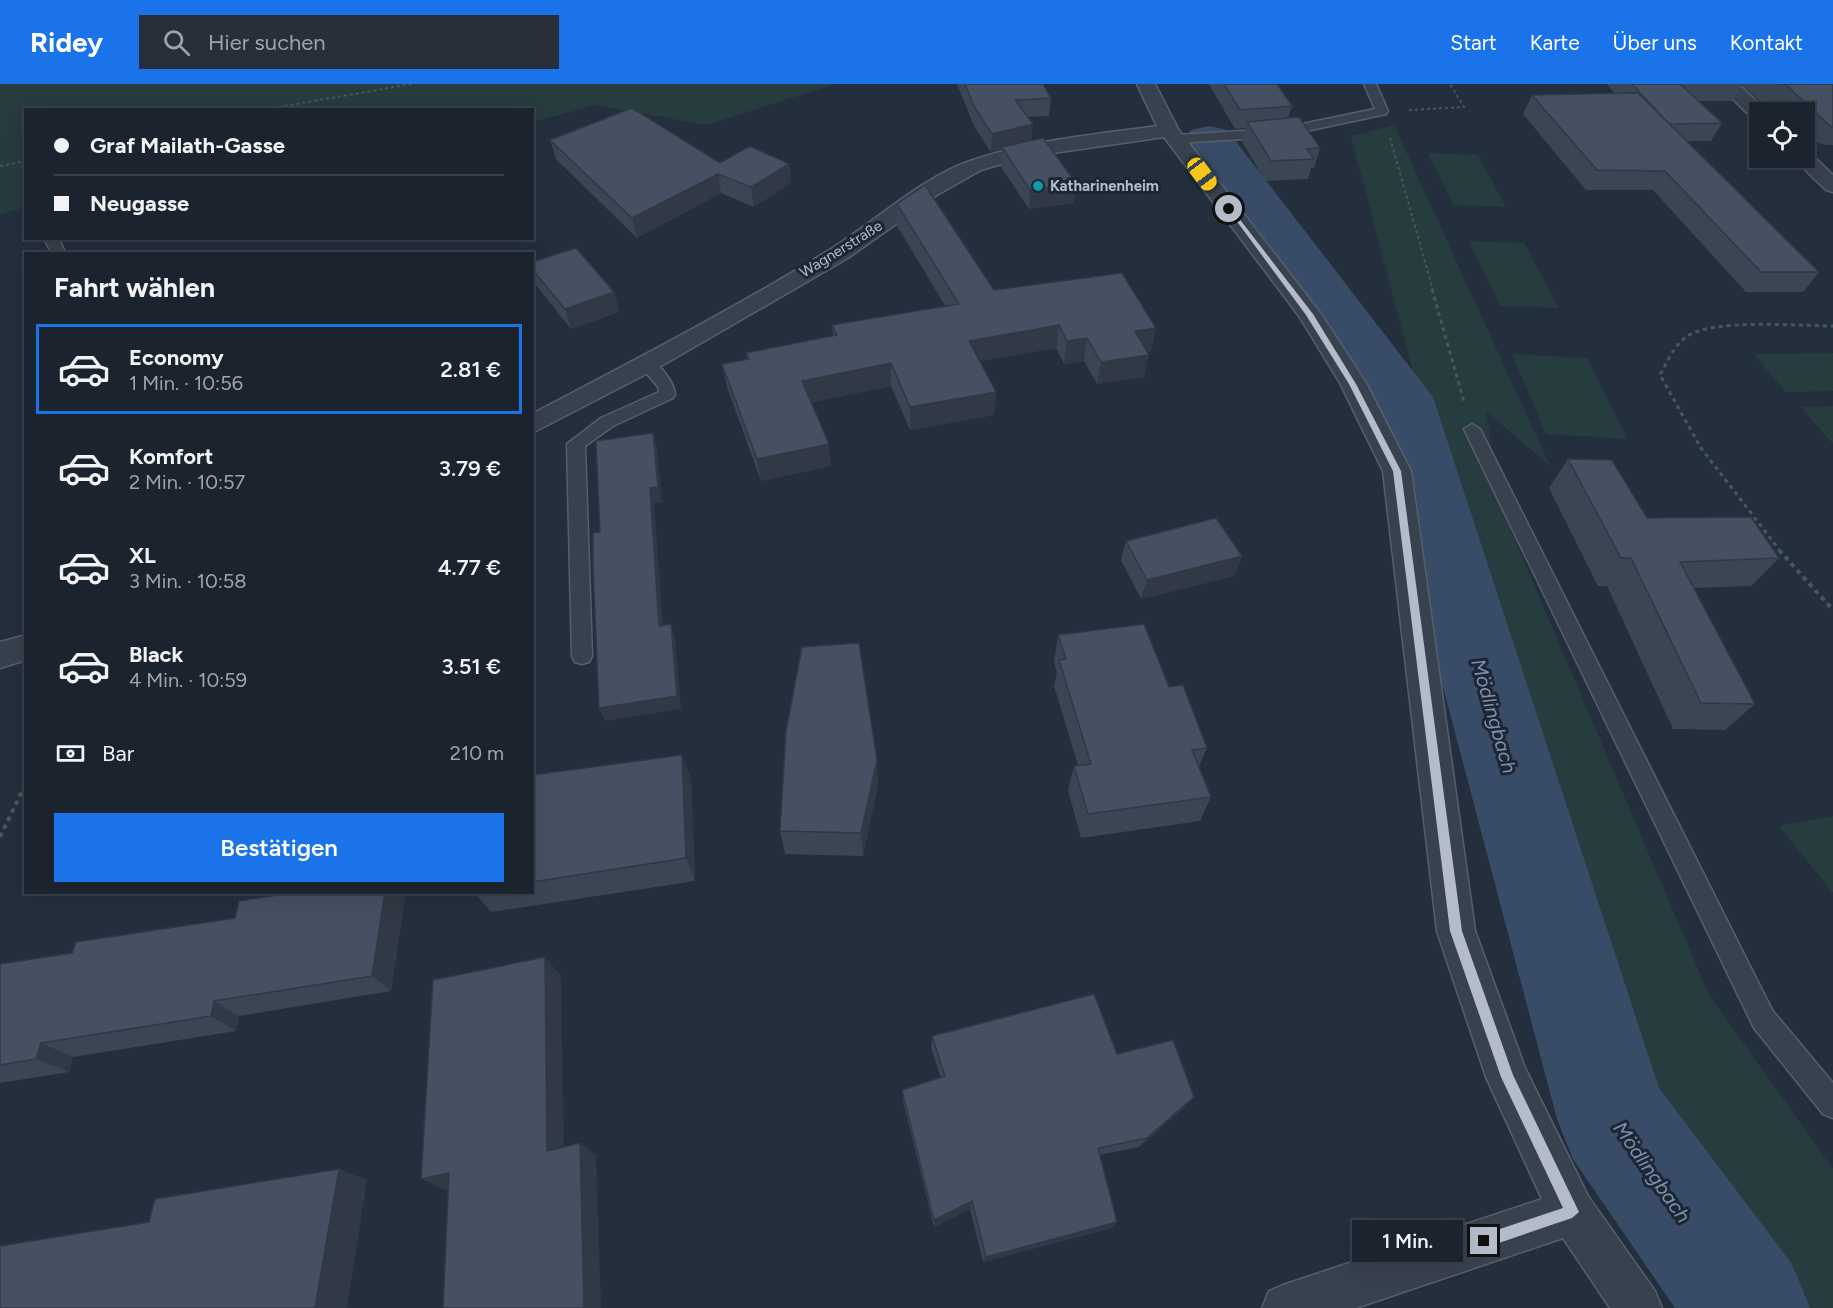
<!DOCTYPE html>
<html lang="de">
<meta charset="utf-8">
<style>
:root{--surface:#1b232e;--page:#282f3a;--text:#f1f3f6;--muted:#a0a4aa;--line:#39404a;--accent:#1a73e8}
body{margin:0;font-family:Figtree,sans-serif;background:var(--page);color:var(--text);height:100vh;display:flex;flex-direction:column;font-size:22px;white-space:nowrap}
*{box-sizing:border-box;margin:0}
p{font-size:20px;color:var(--muted)}
.icon{flex:none;width:33px;height:33px;fill:none;stroke:currentColor;stroke-width:2;stroke-linecap:round;stroke-linejoin:round}
.map{position:relative;flex:1;overflow:hidden}
.drawer{position:absolute;left:24px;top:168px;width:510px;height:642px;display:flex;flex-direction:column;background:var(--surface);border-radius:0px;box-shadow:0 6px 24px #0002,0 0 0 2px var(--line)}
.drawer>*{flex:none}
.hud{position:absolute;left:24px;top:24px;width:510px;height:132px;border-radius:0px;box-shadow:0 6px 24px #0002,0 0 0 2px var(--line);display:grid;align-content:center;height:132px;padding:0 30px;background:var(--surface)}
.controls{position:absolute;left:1749px;top:18px;display:grid;gap:12px}
.controls a{display:grid;place-items:center;width:66px;height:66px;border-radius:0px;background:var(--surface);box-shadow:0 6px 24px #0002,0 0 0 2px var(--line);font-size:30px}
.end{position:absolute;width:27px;height:27px;margin:-14px;border:8px solid #b4bcc9;background:#111;box-shadow:0 0 0 3px #111}
.from{border-radius:50%}
.bubble{position:absolute;height:42px;border-radius:0px;background:var(--surface);box-shadow:0 6px 24px #0002,0 0 0 2px var(--line);font-size:20px;font-weight:600;line-height:42px;text-align:center}
.car{position:absolute;width:18px;height:36px;margin:-18px -9px;border-radius:8px;box-shadow:0 0 4px 2px #0007;background:linear-gradient(#f5c518 24%,#345 0 40%,#f5c518 0 76%,#345 0 86%,#f5c518 0)}
.hud b{display:flex;align-items:center;gap:21px;height:57px;font-size:22px}
.hud b+b{border-top:2px solid var(--line)}
.hud i{width:15px;height:15px;background:var(--text)}
ul{padding:0;list-style:none}
li{display:flex;align-items:center;gap:18px;height:90px;margin:0 12px 9px;padding:0 18px;border:3px solid transparent;border-radius:0px}
li div{flex:1}
li b{display:block;font-size:22px}
li em{font-style:normal;font-weight:600}
li.active{border-color:var(--accent)}
li>.icon{width:54px;height:54px;stroke-width:1.5}
h2{padding:0 30px;font-size:27px;line-height:72px}
.pay{display:flex;align-items:center;gap:15px;height:66px;padding:0 30px;font-size:22px}
.pay p{margin-inline-start:auto}
.button{display:flex;gap:12px;margin-top:auto;padding:12px 30px}
.button a{flex:1;height:69px;border-radius:0px;background:var(--accent);color:#fff;font-size:24px;font-weight:600;line-height:69px;text-align:center}
header{display:flex;align-items:center;gap:36px;box-sizing:border-box;height:84px;padding:0 30px;background:var(--accent);color:#fff}
header strong{font-size:28px}
nav{display:flex;gap:33px;margin-inline-start:auto;font-size:21px}
.search{width:420px;height:54px;background:var(--page);display:flex;align-items:center;gap:15px;box-sizing:border-box;padding:0 21px;border-radius:0px;color:var(--muted);font-size:22px}
.map>svg:first-child{display:block}
.green{fill:#263c3f}
.lines{fill:none;stroke-linecap:round;stroke-linejoin:round}
.river{fill:#394c67;fill-rule:evenodd}
.service-casing{stroke:#565f6c;stroke-width:3}
.minor-casing{stroke:#565f6c;stroke-width:3}
.path-far2{stroke:#44595c;stroke-width:2;stroke-dasharray:3 3;stroke-linecap:butt}
.path-far1{stroke:#44595c;stroke-width:3;stroke-dasharray:4 4;stroke-linecap:butt}
.path{stroke:#44595c;stroke-width:4;stroke-dasharray:4.5 4.5;stroke-linecap:butt}
.service{fill:#38414e;fill-rule:evenodd}
.minor{fill:#38414e;fill-rule:evenodd}
.wall{fill:#3b4654}
.shaded-wall{fill:#303945}
.building{fill:#455162;stroke:#303945;stroke-width:1.5}
.route{fill:#b4bcc9}
.culture-dot{fill:#0f9aa8;stroke:#1d2633;stroke-width:2}
.labels{text-anchor:middle;dominant-baseline:central;stroke-width:6;stroke-linejoin:round;paint-order:stroke}
.far-poi-label{font-size:15px;font-weight:bold;fill:#b4bcc9;stroke:#1d2633;text-anchor:start}
.far-street-label{font-size:15px;fill:#b4bcc9;stroke:#1d2633}
.water-label{font-size:20px;font-style:italic;fill:#7c92b1;stroke:#1d2633}
</style>
<header>
<strong>Ridey</strong>
<div class="search"><svg class="icon" aria-label="search" viewBox="0 0 24 24"><circle cx="10" cy="10" r="6"/><path d="M15 15l6 6"/></svg>Hier suchen</div>
<nav><a>Start</a><a>Karte</a><a>Über uns</a><a>Kontakt</a></nav>
</header>
<div class="map">
<svg width="1833" height="1224" viewBox="0 0 1833 1224">
<rect width="100%" height="100%" fill="#242f3e"/>
<g class="green">
<polygon points="0,0 836,0 706,41 596,21 533,38 532,26 26,26 25,123 0,131"/>
<polygon points="1394,41 1550,382 1486,327 1500,421 1709,911 1833,1085 1833,1224 1701,1224 1540,970 1425,334 1351,52"/>
<polygon points="1428,69 1478,71 1506,123 1453,121"/>
<polygon points="1469,157 1524,159 1559,224 1500,222"/>
<polygon points="1833,269 1833,307 1786,308 1753,270"/>
<polygon points="1512,270 1587,274 1627,355 1546,350"/>
<polygon points="1833,322 1833,360 1801,323"/>
<polygon points="1833,732 1833,809 1779,742"/>
</g>
<g class="lines">
<polygon class="river" points="1209,42 1227,46 1433,313 1659,1004 1792,1180 1810,1224 1675,1224 1573,1075 1557,1035 1367,315 1184,57 1191,46"/>
<g class="service-casing">
<g id="service">
<polygon points="1364,0 1376,0 1388,27 1386,30 1278,53 1176,59 1170,55 1176,51 1278,45 1375,25"/>
<polygon points="44,154 58,154 66,170 52,170"/>
<path d="M647 275C659 278 674 298 675 310L673 314 613 342 585 362 592 572 589 578 582 580 575 578 572 572 567 360 601 334 659 308 658 303 639 280Z"/>
<polygon points="1472,340 1480,345 1772,926 1833,999 1833,1034 1823,1030 1754,944 1464,345"/>
</g>
</g>
<g class="minor-casing">
<g id="minor">
<path d="M1137 0H1155L1178 45 1321 230 1366 299 1411 387 1475 847 1525 984 1588 1112 1655 1207 1662 1224H1610L1563 1154 1356 1224H1262L1269 1207 1286 1200 1542 1115 1486 993 1437 847 1383 387 1340 299 1299 232 1164 53 1025 73 981 86 937 111 848 174 656 285 532 349V330C633 277 735 224 831 165 874 138 923 93 970 77 1030 56 1094 51 1157 42Z"/>
<polygon points="1718,0 1738,0 1768,28 1760,28 1760,37 1753,35"/>
<polygon points="1804,68 1811,70 1833,91 1833,108 1826,106 1797,78 1794,74 1804,74"/>
<polygon points="26,551 26,576 0,584 0,558"/>
</g>
</g>
<g class="path-far2">
<polyline points="261,26 412,0"/>
<polyline points="1409,26 1464,23 1450,0"/>
<polyline points="1390,54 1433,206"/>
<polyline points="0,82 26,77"/>
</g>
<g class="path-far1">
<polyline points="1432,205 1464,318"/>
<path d="M1781 468 1701 364 1660 291C1667 278 1674 262 1686 253 1711 234 1800 242 1833 242"/>
</g>
<g class="path">
<polyline points="1779,466 1833,526"/>
<polyline points="0,753 26,699"/>
</g>
<use href="#service" class="service"/>
<use href="#minor" class="minor"/>
</g>
<g class="wall">
<polygon points="957,0 1043,0 1051,14 1049,32 1028,33 1033,40 1031,57 1076,99 1074,119 1029,125 1001,83 1002,65 991,68 974,42"/>
<polygon points="1209,0 1277,0 1292,22 1288,34 1320,64 1314,84 1311,84 1308,95 1265,97 1242,57 1246,44 1235,45"/>
<polygon points="1607,0 1833,0 1833,61 1827,61 1818,59 1804,47 1804,28 1785,28 1773,17 1760,17 1742,1 1732,17 1698,17 1722,39 1711,57 1686,57 1819,188 1803,208 1746,208 1653,106 1586,106 1523,30 1532,11 1615,10"/>
<polygon points="550,56 720,79 789,80 791,99 754,123 721,109 637,154 556,75"/>
<polygon points="897,120 994,206 1156,244 1151,267 1147,268 1144,293 1097,300 1084,277 1064,280 1056,264 980,277 996,308 994,331 910,346 891,302 811,318 831,382 761,397 727,303 722,280 747,275 746,269 833,251 832,241 946,223 897,142"/>
<polygon points="532,178 614,208 619,228 571,245 535,200 532,193"/>
<polygon points="1568,375 1647,434 1779,474 1751,502 1694,504 1755,620 1725,646 1673,645 1607,502 1598,502 1549,404"/>
<polygon points="1126,457 1242,472 1234,492 1141,515 1121,476"/>
<polygon points="1058,551 1169,603 1207,664 1199,682 1211,713 1200,737 1081,754 1068,706 1074,682 1078,681 1054,602 1057,588 1054,578"/>
<polygon points="532,691 691,695 695,797 491,828 474,808 532,808"/>
<polygon points="878,701 863,772 785,770 780,747"/>
<polygon points="405,812 391,907 239,932 236,947 73,973 69,988 0,999 0,880 72,869"/>
<polygon points="932,952 1117,970 1194,1013 1185,1023 1139,1063 1100,1071 1117,1138 1111,1144 983,1178 970,1125 934,1143 903,1017 902,1006 941,994 931,964"/>
</g>
<g class="shaded-wall">
<polygon points="1033,40 1031,58 1002,63 1002,65 991,68 992,50"/>
<polygon points="789,80 791,99 754,123 751,103"/>
<polygon points="718,90 721,109 637,154 632,134"/>
<polygon points="1076,99 1074,119 1029,125 1030,106"/>
<polygon points="614,208 619,228 571,245 565,225"/>
<polygon points="1059,241 1056,264 968,279 969,257"/>
<polygon points="1156,244 1151,267 1130,270 1135,247"/>
<polygon points="1087,254 1084,277 1064,280 1067,257"/>
<polygon points="1149,271 1144,293 1097,300 1101,278"/>
<polygon points="891,279 891,302 805,320 802,297"/>
<polygon points="996,308 994,331 910,346 910,323"/>
<polygon points="653,349 657,364 662,418 654,419 664,555 659,542 650,404"/>
<polygon points="829,360 831,382 761,397 757,375"/>
<polygon points="1242,472 1234,492 1141,515 1147,496"/>
<polygon points="671,540 675,554 681,625 605,637 599,624"/>
<polygon points="682,671 691,695 695,797 686,774"/>
<polygon points="877,676 878,701 863,772 861,749"/>
<polygon points="385,808 401,808 405,812 391,907 372,892"/>
<polygon points="545,873 561,892 564,1079 547,1067"/>
<polygon points="214,917 239,932 236,947 211,932"/>
<polygon points="41,959 73,973 69,988 36,975"/>
<polygon points="1194,1013 1185,1023 1139,1063 1147,1054"/>
<polygon points="580,1059 596,1071 601,1224 584,1224"/>
<polygon points="339,1085 367,1096 347,1224 315,1224"/>
<polygon points="449,1089 472,1101 445,1106 421,1095"/>
<polygon points="972,1117 970,1125 934,1143 934,1136"/>
<polygon points="1117,1138 1111,1144 983,1178 986,1173"/>
</g>
<g class="building">
<polygon points="965,0 1043,0 1051,14 1015,16 1033,40 992,50 975,24"/>
<polygon points="1224,0 1277,0 1292,22 1240,26"/>
<polygon points="1632,0 1680,0 1722,39 1669,40"/>
<polygon points="1777,0 1833,0 1833,43 1830,42 1785,0"/>
<polygon points="1638,9 1819,188 1761,188 1665,87 1597,86 1532,11"/>
<polygon points="632,24 720,79 750,62 789,80 751,103 718,90 632,134 550,56"/>
<polygon points="1299,33 1320,64 1307,65 1314,75 1271,77 1247,38"/>
<polygon points="1043,54 1076,99 1030,106 1002,63"/>
<polygon points="925,101 994,206 1122,189 1156,244 1135,247 1149,271 1101,278 1087,254 1067,257 1059,241 969,257 996,308 910,323 891,279 802,297 829,360 757,375 722,280 749,275 746,269 837,251 832,241 959,220 897,120"/>
<polygon points="576,164 614,208 565,225 532,185 532,178"/>
<polygon points="653,349 658,403 650,404 659,542 671,540 677,612 599,624 593,482 593,449 600,448 596,357"/>
<polygon points="1568,375 1612,376 1647,434 1751,433 1779,474 1680,478 1755,620 1701,619 1631,474 1621,474"/>
<polygon points="1216,434 1242,472 1147,496 1126,457"/>
<polygon points="1144,540 1169,603 1183,601 1207,664 1192,666 1211,713 1088,730 1074,682 1091,680 1059,576 1066,575 1058,551"/>
<polygon points="859,559 877,676 861,749 780,747 786,647 802,563"/>
<polygon points="682,671 686,774 532,798 532,691"/>
<polygon points="297,808 385,808 372,892 214,917 211,932 41,959 36,975 0,981 0,880 72,869 76,858 235,834 239,817"/>
<polygon points="545,873 547,1067 580,1059 584,1224 443,1224 449,1089 421,1095 433,896"/>
<polygon points="1094,910 1117,970 1173,956 1194,1013 1147,1054 1098,1064 1117,1138 986,1173 972,1117 934,1136 902,1006 945,992 932,952"/>
<polygon points="339,1085 315,1224 0,1224 0,1162 149,1138 155,1115"/>
</g>
<polygon class="route" points="1227,124 1231,124 1313,230 1356,300 1401,387 1462,847 1513,991 1579,1128 1572,1134 1484,1164 1477,1157 1479,1152 1563,1124 1501,993 1450,847 1393,387 1349,300 1306,231"/>
<circle class="culture-dot" cx="1038" cy="102" r="6"/>
<g class="labels">
<g class="far-poi-label">
<text x="1050" y="102">Katharinenheim</text>
</g>
<g class="far-street-label">
<text transform="translate(841 165) rotate(-32)">Wagnerstraße</text>
</g>
<g class="water-label">
<text transform="translate(1494 632) rotate(74)">Mödlingbach</text>
<text transform="translate(1652 1088) rotate(55)">Mödlingbach</text>
</g>
</g>
</svg>
<div class="controls">
<a><svg class="icon" aria-label="locate" viewBox="0 0 24 24"><circle cx="12" cy="12" r="6"/><path d="M12 2v4M12 18v4M2 12h4M18 12h4"/></svg></a>
</div>
<i class="end from" style="left:1229px;top:125px"></i>
<i class="end" style="left:1484px;top:1157px"></i>
<div class="bubble" style="left:1352px;top:1136px;width:111px">1 Min.</div>
<i class="car" style="left:1202px;top:90px;rotate:143deg"></i>
<div class="hud">
<b><i class="from"></i>Graf Mailath-Gasse</b>
<b><i></i>Neugasse</b>
</div>
<section class="drawer">
<h2>Fahrt wählen</h2>
<ul>
<li class="active"><svg class="icon" aria-label="car" viewBox="0 0 24 24"><path d="M5 17H2v-5l4-1 3-4h7l3 4 3 1v5h-3M9 17h6M6 11h13"/><circle cx="7" cy="17" r="2"/><circle cx="17" cy="17" r="2"/></svg><div><b>Economy</b><p>1 Min. · 10:56</p></div><em>2.81 €</em></li>
<li><svg class="icon" aria-label="car" viewBox="0 0 24 24"><path d="M5 17H2v-5l4-1 3-4h7l3 4 3 1v5h-3M9 17h6M6 11h13"/><circle cx="7" cy="17" r="2"/><circle cx="17" cy="17" r="2"/></svg><div><b>Komfort</b><p>2 Min. · 10:57</p></div><em>3.79 €</em></li>
<li><svg class="icon" aria-label="car" viewBox="0 0 24 24"><path d="M5 17H2v-5l4-1 3-4h7l3 4 3 1v5h-3M9 17h6M6 11h13"/><circle cx="7" cy="17" r="2"/><circle cx="17" cy="17" r="2"/></svg><div><b>XL</b><p>3 Min. · 10:58</p></div><em>4.77 €</em></li>
<li><svg class="icon" aria-label="car" viewBox="0 0 24 24"><path d="M5 17H2v-5l4-1 3-4h7l3 4 3 1v5h-3M9 17h6M6 11h13"/><circle cx="7" cy="17" r="2"/><circle cx="17" cy="17" r="2"/></svg><div><b>Black</b><p>4 Min. · 10:59</p></div><em>3.51 €</em></li>
</ul>
<div class="pay"><svg class="icon" aria-label="cash" viewBox="0 0 24 24"><path d="M3 7h18v10H3z"/><circle cx="12" cy="12" r="2"/></svg>Bar<p>210 m</p></div>
<div class="button"><a>Bestätigen</a></div>
</section>
</div>
